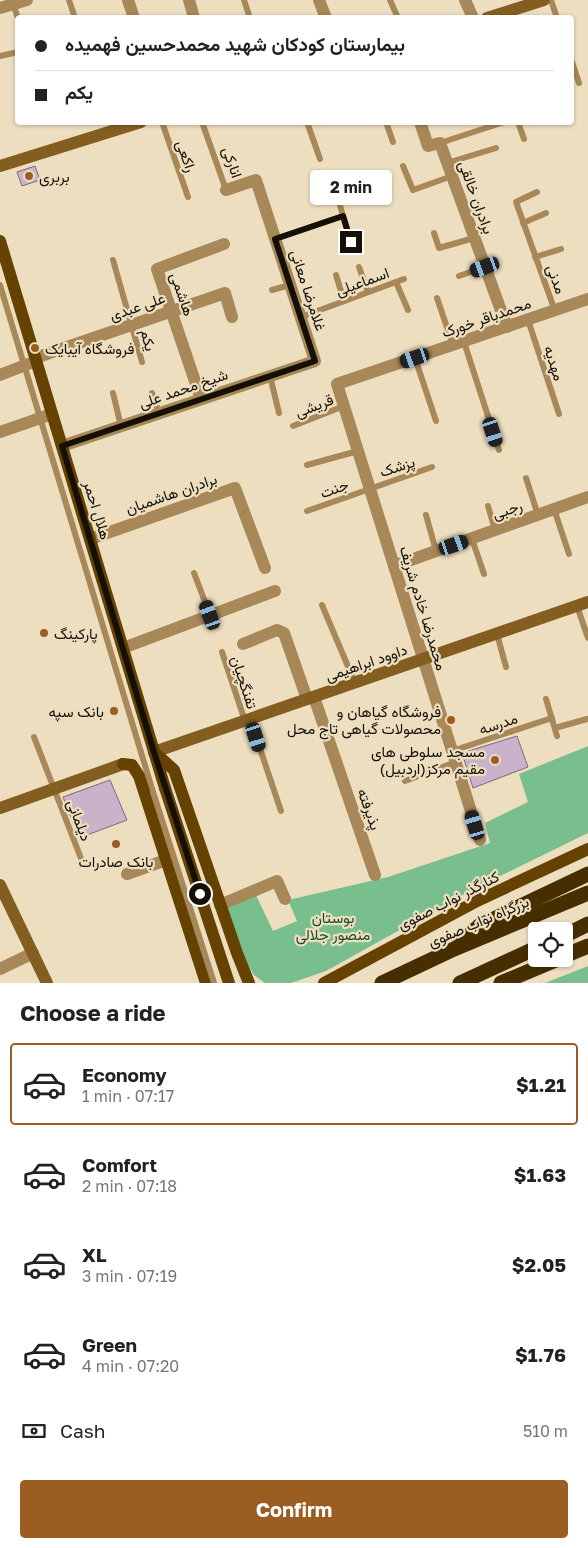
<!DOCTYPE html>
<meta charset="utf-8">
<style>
:root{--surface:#fff;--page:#f6f6f6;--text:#222;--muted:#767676;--line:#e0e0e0;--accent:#9b5d22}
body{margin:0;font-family:"Golos Text",Vazirmatn,sans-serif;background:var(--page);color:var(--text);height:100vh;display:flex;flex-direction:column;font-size:19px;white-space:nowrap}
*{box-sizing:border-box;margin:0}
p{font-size:16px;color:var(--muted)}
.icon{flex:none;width:28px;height:28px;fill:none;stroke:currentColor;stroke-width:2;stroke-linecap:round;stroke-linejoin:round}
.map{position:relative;height:983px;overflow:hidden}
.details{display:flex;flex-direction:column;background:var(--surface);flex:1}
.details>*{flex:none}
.banner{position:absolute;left:15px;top:15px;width:559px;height:110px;border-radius:5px;box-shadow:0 1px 4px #0004;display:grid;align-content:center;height:110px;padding:0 20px;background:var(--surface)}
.buttons{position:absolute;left:528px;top:922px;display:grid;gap:10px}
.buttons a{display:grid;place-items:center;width:45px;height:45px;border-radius:5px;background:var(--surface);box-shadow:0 1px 4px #0004;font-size:25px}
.end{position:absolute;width:22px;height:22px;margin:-11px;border:6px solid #151006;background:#fff;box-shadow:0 0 0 2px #fff}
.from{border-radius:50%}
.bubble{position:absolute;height:35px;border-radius:5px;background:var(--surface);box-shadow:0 1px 4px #0004;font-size:16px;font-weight:700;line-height:35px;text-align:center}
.car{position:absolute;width:15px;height:30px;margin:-15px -8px;border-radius:6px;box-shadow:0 0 4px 1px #0007;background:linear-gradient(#222 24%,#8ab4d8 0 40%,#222 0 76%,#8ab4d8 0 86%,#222 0)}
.banner b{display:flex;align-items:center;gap:18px;height:48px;font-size:19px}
.banner b+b{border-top:1px solid var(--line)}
.banner i{width:12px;height:12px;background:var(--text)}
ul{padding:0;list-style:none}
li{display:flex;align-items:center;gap:15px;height:82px;margin:0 10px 8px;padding:0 10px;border:2px solid transparent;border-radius:5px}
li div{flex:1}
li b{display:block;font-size:19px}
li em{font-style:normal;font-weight:700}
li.on{border-color:var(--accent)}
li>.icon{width:45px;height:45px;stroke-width:1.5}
h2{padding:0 20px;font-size:22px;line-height:60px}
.pay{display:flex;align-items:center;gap:12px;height:55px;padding:0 20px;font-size:19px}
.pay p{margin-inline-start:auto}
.cta{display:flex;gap:10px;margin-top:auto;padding:10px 20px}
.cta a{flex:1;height:58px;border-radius:5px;background:var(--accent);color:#fff;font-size:20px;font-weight:700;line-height:58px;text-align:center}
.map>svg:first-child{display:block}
.green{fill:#79bf8d}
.building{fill:#cab2cb;stroke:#7d687e}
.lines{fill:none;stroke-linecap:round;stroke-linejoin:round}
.lane{stroke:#a88758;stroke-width:6}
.street{stroke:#a88758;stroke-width:12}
.secondary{stroke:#845d20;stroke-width:12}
.primary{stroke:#654201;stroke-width:12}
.highway{stroke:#472e01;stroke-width:15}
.lane-bridge{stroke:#a88758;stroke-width:6}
.primary-bridge{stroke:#654201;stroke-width:12}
.route{stroke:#151006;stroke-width:6}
.poi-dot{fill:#9b5d22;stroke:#eddec0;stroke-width:2}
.labels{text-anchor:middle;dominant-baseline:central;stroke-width:4.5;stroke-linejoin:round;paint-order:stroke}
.street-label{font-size:15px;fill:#151006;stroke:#eddec0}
.poi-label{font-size:15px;fill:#151006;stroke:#eddec0;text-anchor:start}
.park-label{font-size:15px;fill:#154d2a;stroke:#eddec0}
</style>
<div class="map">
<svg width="588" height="983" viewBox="0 0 588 983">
<rect width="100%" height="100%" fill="#eddec0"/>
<g class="green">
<polygon points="588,746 588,833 470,891 326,971 291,983 265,983 254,975 248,965 225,905 255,893 273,931 297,921 288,900 388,877 490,843 485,823 528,802 519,774"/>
<polygon points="588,966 588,983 545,983"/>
</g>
<g class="building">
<polygon points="35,166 40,180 22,186 17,172"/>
<polygon points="517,736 528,767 473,788 462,753"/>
<polygon points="110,780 127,820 79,838 63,797"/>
</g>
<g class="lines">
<g class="lane">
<polyline points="69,0 75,18"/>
<polyline points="244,0 250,18"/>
<polyline points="390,0 398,18"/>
<polyline points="551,0 557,18"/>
<polyline points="13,4 18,18"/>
<polyline points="0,56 18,52"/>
<polyline points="571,59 579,83"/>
<polyline points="162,122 188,197"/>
<polyline points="202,122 226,190"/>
<polyline points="307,122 320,159"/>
<polyline points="386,122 393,142"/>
<polyline points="518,122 524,139"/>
<polyline points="440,143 504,122"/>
<polyline points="447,163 496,148"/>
<polyline points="403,166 413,190 452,176"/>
<polyline points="335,189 351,242"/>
<polyline points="537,192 516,202 555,311"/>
<polyline points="523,223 546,213"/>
<polyline points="434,233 439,248 474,238"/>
<polyline points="275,239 343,216"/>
<polyline points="535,257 561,249"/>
<polyline points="113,260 142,362"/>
<polyline points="359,267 368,292"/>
<polyline points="336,275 344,301"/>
<polyline points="459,276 485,267"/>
<polyline points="396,282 408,310"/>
<polyline points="0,285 153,792"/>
<polyline points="272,290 290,285"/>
<polyline points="437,298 453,345"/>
<polyline points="301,317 404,279"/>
<polyline points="528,320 559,414"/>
<polyline points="464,342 499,450"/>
<polyline points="415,358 436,421"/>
<polyline points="270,376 279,413"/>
<polyline points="113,393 121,426"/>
<polyline points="152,393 159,413"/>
<polyline points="293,426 344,406"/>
<polyline points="307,465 358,451"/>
<polyline points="526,478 538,515"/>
<polyline points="488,506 495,530"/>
<polyline points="554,509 569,554"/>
<polyline points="307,511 432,467"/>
<polyline points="426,515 436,551"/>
<polyline points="472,539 484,574"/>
<polyline points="194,573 210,615"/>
<polyline points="322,605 355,683"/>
<polyline points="577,606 588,638"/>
<polyline points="497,634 506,667"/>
<polyline points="222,652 245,721"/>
<polyline points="546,699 557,736"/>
<polyline points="250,719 281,811"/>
<polyline points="555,728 587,719"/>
<polyline points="34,737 82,861"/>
<polyline points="452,751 552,718"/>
<polyline points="405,781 456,762"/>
</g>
<g class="street">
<polyline points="128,0 134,18"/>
<polyline points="189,0 194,18"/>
<polyline points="319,0 326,18"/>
<polyline points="465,0 473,18"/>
<polyline points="0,8 27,0"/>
<polyline points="420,122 428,146 440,143 507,327"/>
<polyline points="35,358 225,293 232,317"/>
<polyline points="0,375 36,361"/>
<polyline points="201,399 157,269 224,244"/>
<polyline points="0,432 52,414"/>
<polyline points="62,446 315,361 256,180 226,190"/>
<polyline points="90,539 235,488 265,568"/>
<polyline points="394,566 588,497"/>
<polyline points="243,644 277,630 284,633 307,699"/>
<polyline points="123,648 275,591"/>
<polyline points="314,697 375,875"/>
<polyline points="480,840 337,384 588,299"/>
<polyline points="127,874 166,860"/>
<polyline points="220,905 277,881 285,899"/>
<polyline points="0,969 33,953"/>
</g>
<g class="secondary">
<polyline points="487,18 544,0"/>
<polyline points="0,166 141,122"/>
<polyline points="154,752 588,602"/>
<polyline points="0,808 123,764"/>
<polyline points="0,885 47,983"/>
</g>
<g class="primary">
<polyline points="0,241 165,788"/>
<polyline points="154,752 174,770 237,953 249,983"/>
<polyline points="123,764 132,765 139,776 206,983"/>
<polyline points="324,983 477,901 588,849"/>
</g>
<g class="highway">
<polyline points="564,936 588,924"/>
<polyline points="460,943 479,926 588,874"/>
<polyline points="564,956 588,946"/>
<polyline points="382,983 454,949 588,893"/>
<polyline points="460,983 536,948"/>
<polyline points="501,983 558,959"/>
</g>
<polyline class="lane-bridge" points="153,792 214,983"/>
<polyline class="primary-bridge" points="165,788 229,983"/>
</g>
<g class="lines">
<polyline class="route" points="200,894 154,752 62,446 315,361 275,239 343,216 351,242"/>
</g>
<g class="poi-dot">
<circle cx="29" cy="176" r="5"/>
<circle cx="35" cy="348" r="5"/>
<circle cx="44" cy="633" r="5"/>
<circle cx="114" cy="711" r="5"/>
<circle cx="451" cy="720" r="5"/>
<circle cx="495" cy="760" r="5"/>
<circle cx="116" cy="844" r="5"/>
</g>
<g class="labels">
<g class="street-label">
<text transform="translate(187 156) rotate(71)">راکعی</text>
<text transform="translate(233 162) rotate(71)">انارکی</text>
<text transform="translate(477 197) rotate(70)">برادران خالقی</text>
<text transform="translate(557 279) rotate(70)">مدنی</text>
<text transform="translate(362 281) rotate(-20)">اسماعیلی</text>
<text transform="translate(309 290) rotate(72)">غلامرضا معانی</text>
<text transform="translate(183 294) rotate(71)">هاشمی</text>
<text transform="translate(137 306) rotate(-19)">علی عبدی</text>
<text transform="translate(486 317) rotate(-19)">محمدباقر خورک</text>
<text transform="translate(149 340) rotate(75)">یکم</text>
<text transform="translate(555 363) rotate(72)">مهدیه</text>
<text transform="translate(183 388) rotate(-19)">شیخ محمد علی</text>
<text transform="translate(314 405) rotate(-21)">قریشی</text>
<text transform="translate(397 466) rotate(-18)">پزشک</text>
<text transform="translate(334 488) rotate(-20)">جنت</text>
<text transform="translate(171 493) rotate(-19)">برادران هاشمیان</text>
<text transform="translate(507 509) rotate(-19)">رجبی</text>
<text transform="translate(98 510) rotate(73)">هلال احمر</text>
<text transform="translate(424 608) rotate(73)">محمدرضا خادم شریف</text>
<text transform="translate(366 662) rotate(-19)">داوود ابراهیمی</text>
<text transform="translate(245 682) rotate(72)">تفنگچیان</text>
<text transform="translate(498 723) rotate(-18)">مدرسه</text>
<text transform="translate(370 809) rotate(71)">پذیرفته</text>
<text transform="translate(80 820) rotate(69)">دیلمانی</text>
<text transform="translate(448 900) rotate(-27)">کنارگذر نواب صفوی</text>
<text transform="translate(478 921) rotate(-23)">بزرگراه نواب صفوی</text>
</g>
<g class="poi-label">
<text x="39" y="176">بربری</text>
<text x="45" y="348">فروشگاه آیبایک</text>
<text x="54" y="633">پارکینگ</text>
<text x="104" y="711" text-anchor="end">بانک سپه</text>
<text x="441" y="711" text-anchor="end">فروشگاه گیاهان و<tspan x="441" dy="17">محصولات گیاهی تاج محل</tspan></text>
<text x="485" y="751" text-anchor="end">مسجد سلوطی های<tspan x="485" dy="17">مقیم مرکز(اردبیل)</tspan></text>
<text x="116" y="861" text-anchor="middle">بانک صادرات</text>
</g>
<g class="park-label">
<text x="333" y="917">بوستان<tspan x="333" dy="17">منصور جلالی</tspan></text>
</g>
</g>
</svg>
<div class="buttons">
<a><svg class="icon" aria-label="locate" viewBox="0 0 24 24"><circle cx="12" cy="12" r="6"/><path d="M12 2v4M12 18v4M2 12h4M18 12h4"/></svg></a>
</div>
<i class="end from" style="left:200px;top:894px"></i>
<i class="end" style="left:351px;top:242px"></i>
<div class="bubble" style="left:310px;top:170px;width:82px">2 min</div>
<i class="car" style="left:485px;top:267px;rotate:250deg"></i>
<i class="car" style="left:415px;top:358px;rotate:251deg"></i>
<i class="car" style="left:493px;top:432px;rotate:162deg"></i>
<i class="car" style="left:454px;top:545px;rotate:71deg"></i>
<i class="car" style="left:210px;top:615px;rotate:340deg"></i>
<i class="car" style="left:256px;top:737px;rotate:162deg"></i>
<i class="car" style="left:475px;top:825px;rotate:343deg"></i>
<div class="banner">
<b><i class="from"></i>بیمارستان کودکان شهید محمدحسین فهمیده</b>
<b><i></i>یکم</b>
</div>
</div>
<section class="details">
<h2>Choose a ride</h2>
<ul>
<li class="on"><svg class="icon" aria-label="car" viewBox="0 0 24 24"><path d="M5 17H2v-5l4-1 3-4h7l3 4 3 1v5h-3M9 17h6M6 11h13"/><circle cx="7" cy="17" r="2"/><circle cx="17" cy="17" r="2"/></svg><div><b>Economy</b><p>1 min · 07:17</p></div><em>$1.21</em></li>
<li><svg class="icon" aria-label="car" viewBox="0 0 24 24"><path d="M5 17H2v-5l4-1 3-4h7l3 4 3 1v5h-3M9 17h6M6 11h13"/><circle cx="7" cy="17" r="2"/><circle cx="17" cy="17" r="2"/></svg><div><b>Comfort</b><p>2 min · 07:18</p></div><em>$1.63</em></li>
<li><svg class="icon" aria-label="car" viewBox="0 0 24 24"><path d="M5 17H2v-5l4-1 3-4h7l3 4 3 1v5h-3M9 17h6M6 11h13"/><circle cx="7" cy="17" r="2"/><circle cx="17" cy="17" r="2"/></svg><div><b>XL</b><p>3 min · 07:19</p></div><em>$2.05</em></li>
<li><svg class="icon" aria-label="car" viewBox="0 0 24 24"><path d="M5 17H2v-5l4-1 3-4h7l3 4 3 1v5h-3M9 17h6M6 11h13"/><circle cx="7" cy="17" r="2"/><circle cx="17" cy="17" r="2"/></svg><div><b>Green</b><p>4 min · 07:20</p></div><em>$1.76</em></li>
</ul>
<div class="pay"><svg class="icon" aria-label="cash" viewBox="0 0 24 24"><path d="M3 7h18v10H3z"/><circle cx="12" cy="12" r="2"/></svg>Cash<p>510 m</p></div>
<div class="cta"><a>Confirm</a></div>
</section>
